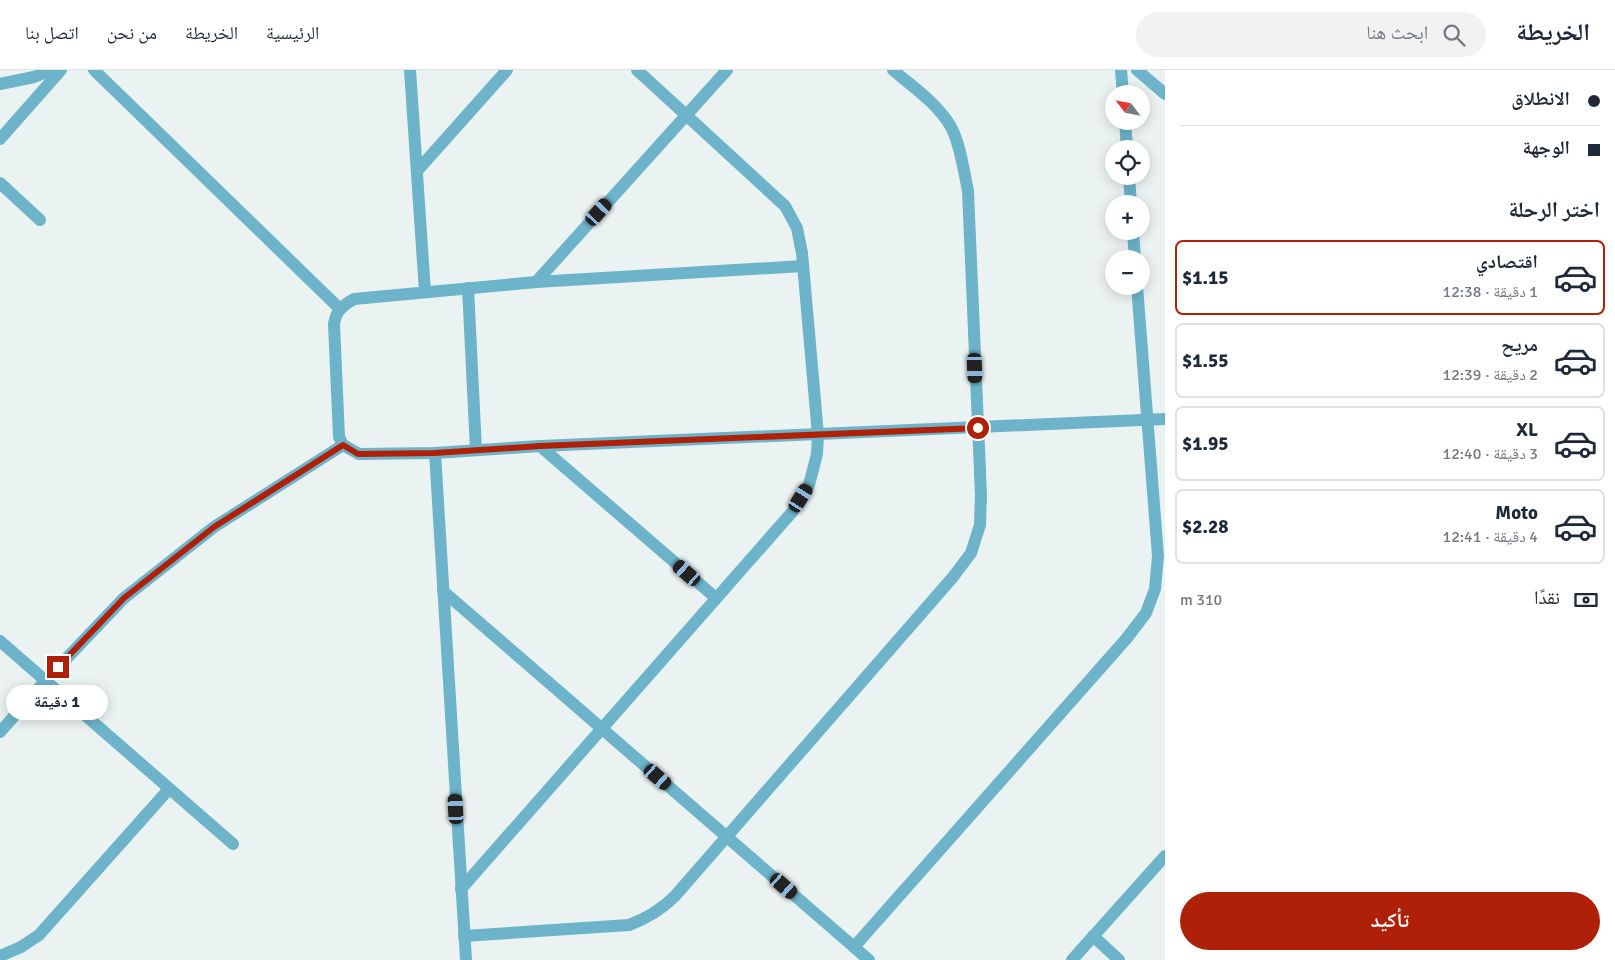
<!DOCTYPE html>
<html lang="ar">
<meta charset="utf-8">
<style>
:root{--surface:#fff;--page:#f2f2f3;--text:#1f2937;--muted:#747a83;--line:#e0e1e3;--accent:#ae2007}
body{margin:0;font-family:Signika,"Noto Naskh Arabic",sans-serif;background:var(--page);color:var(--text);direction:rtl;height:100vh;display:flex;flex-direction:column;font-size:19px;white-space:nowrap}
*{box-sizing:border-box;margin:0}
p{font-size:16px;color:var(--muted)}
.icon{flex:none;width:28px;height:28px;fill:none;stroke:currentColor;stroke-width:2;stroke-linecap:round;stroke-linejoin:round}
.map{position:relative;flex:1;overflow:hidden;direction:ltr}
.sheet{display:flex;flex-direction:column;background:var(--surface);width:450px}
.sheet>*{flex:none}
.hud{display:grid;align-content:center;height:110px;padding:0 15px;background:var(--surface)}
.needle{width:32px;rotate:302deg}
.buttons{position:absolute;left:1105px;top:15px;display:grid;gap:10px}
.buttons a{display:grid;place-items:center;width:45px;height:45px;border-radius:50%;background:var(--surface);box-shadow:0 2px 12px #0003;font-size:25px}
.end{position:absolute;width:22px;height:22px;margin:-11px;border:6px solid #ae2007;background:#fff;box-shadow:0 0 0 2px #fff}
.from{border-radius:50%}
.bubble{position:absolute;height:35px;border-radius:18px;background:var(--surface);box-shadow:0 2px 12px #0003;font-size:16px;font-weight:800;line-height:35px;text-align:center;direction:rtl}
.car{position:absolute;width:15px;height:30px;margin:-15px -8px;border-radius:6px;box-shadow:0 0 4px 1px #0007;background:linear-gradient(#222 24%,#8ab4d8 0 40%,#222 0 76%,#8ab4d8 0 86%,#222 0)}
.hud b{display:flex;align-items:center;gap:18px;height:48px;font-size:19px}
.hud b+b{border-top:1px solid var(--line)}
.hud i{width:12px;height:12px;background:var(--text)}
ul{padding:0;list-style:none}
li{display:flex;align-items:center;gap:15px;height:75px;margin:0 10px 8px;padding:0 5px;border:2px solid var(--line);border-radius:8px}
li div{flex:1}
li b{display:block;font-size:19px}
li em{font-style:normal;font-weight:800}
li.current{border-color:var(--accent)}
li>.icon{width:45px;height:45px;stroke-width:1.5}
h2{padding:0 15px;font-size:22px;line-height:60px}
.pay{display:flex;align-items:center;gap:12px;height:55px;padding:0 15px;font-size:19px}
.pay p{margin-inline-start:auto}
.cta{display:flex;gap:10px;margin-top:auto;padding:10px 15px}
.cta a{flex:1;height:58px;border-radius:30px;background:var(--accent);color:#fff;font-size:20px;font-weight:800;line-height:58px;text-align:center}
header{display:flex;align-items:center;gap:30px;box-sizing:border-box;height:70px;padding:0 25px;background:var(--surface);border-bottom:1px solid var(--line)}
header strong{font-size:24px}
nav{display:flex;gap:28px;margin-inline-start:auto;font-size:18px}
.search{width:350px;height:45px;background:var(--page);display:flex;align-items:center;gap:12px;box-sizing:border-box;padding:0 18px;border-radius:28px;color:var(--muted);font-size:19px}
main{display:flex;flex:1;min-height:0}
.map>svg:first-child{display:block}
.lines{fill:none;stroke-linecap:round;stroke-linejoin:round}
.minor{stroke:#6db4ca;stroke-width:12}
.route{stroke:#ae2007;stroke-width:6}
</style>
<header>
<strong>الخريطة</strong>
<div class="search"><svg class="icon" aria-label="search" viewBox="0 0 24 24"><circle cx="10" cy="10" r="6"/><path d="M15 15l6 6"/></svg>ابحث هنا</div>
<nav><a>الرئيسية</a><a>الخريطة</a><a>من نحن</a><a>اتصل بنا</a></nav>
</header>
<main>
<section class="sheet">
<div class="hud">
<b><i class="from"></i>الانطلاق</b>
<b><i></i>الوجهة</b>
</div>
<h2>اختر الرحلة</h2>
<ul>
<li class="current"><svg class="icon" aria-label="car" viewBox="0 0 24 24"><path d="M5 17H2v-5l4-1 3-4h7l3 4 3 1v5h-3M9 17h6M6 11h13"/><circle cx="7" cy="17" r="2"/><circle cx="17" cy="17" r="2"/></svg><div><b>اقتصادي</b><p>1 دقيقة · 12:38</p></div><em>$1.15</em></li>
<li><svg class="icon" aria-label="car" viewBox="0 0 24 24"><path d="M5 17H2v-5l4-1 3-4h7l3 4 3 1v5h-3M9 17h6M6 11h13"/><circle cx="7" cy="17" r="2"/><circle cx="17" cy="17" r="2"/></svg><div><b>مريح</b><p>2 دقيقة · 12:39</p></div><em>$1.55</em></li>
<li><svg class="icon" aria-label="car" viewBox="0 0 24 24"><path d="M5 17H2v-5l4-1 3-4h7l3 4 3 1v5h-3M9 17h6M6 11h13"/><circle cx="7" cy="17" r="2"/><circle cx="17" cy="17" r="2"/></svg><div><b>XL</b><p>3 دقيقة · 12:40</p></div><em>$1.95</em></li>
<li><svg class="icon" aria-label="car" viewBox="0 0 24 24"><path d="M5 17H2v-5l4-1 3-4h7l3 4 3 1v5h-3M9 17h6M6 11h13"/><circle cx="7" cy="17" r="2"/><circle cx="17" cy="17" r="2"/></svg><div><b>Moto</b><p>4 دقيقة · 12:41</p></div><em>$2.28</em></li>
</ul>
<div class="pay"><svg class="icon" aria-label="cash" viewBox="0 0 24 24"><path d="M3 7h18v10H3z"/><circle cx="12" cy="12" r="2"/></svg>نقدًا<p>310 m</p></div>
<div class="cta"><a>تأكيد</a></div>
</section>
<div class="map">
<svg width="1165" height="890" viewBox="0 0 1165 890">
<rect width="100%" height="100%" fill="#ebf3f2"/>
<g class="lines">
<g class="minor">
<polyline points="94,0 340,239"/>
<polyline points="410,0 425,222"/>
<polyline points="1121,0 1123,24"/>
<polyline points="1137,0 1165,24"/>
<polyline points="0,14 34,7 52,0"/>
<polyline points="1125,51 1127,79"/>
<polyline points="0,69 61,0"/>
<polyline points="417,101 507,0"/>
<polyline points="1129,106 1131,134"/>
<polyline points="0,113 40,150"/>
<polyline points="1133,161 1135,189"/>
<path d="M803 196 536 212 354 229C342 236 336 241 334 254L339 367 343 375 359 384 435 383 540 376 1165 349"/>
<polyline points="536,212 727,0"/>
<polyline points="468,218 476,380"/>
<polyline points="540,376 716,528"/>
<polyline points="435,383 466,890"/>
<polyline points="443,521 869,890"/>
<polyline points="0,571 233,774"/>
<polyline points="0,662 45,611 124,528 214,457 343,375"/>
<polyline points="461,819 793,441 809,415 817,384 818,365 802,183 797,158 785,136 637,0"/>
<path d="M464 866 629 855C648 848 661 840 675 826L953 507 971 483 980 455 981 425 968 121C964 102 960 73 951 57 938 34 913 17 893 0"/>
<polyline points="1093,866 1119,890"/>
<polyline points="854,877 1127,568 1146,543 1155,519 1158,486 1137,216"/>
<polyline points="0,886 21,877 39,865 169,719"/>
<polyline points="1072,890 1165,786"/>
</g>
</g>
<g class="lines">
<polyline class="route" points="58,597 124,528 214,457 343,375 358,384 435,383 540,376 978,358"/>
</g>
</svg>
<div class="buttons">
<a><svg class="needle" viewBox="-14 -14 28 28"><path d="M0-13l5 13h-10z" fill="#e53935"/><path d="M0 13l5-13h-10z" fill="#747a83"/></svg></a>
<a><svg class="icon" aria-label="locate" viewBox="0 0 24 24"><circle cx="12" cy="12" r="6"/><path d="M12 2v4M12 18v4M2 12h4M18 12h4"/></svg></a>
<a>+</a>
<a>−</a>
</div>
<i class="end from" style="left:978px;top:358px"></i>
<i class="end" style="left:58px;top:597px"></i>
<div class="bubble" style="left:6px;top:615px;width:102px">1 دقيقة</div>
<i class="car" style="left:599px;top:142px;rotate:42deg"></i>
<i class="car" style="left:975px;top:298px;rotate:178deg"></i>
<i class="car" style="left:801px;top:428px;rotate:32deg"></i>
<i class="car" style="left:687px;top:503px;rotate:311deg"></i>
<i class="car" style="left:658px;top:707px;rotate:131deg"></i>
<i class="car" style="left:456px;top:739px;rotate:357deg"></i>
<i class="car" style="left:784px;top:816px;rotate:131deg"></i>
</div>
</main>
